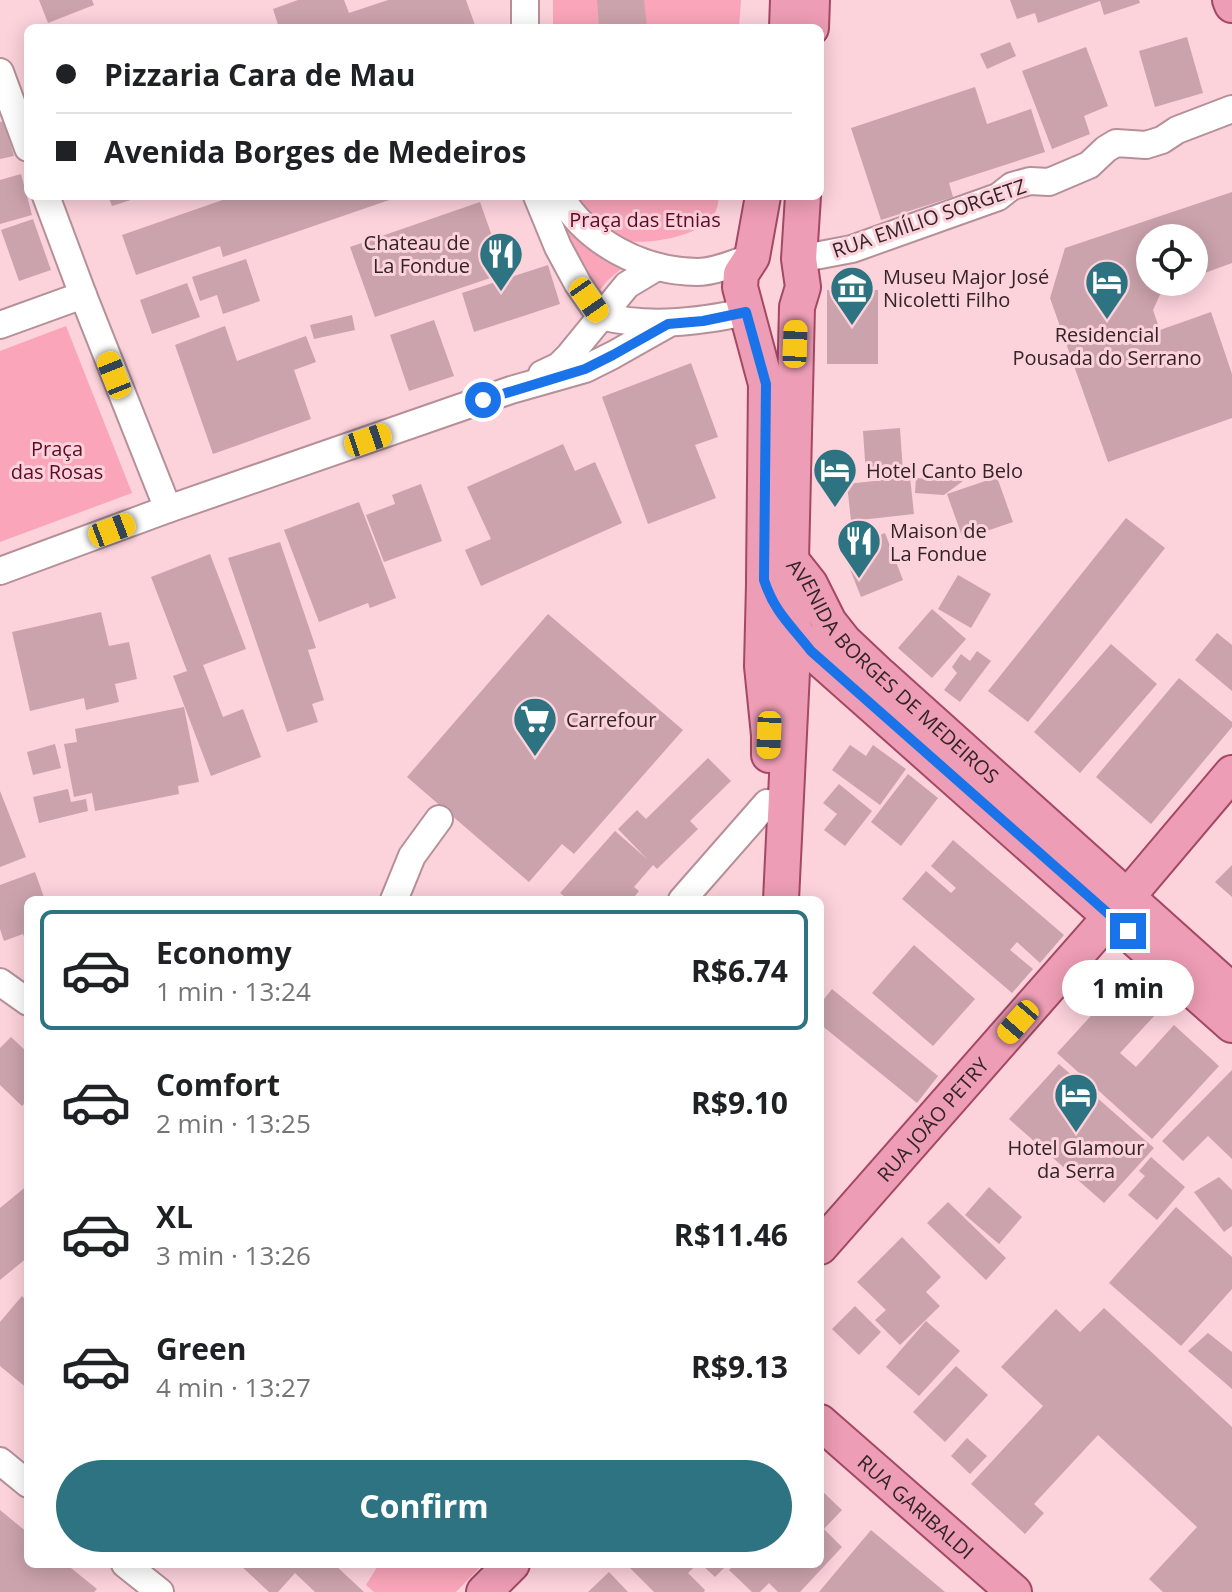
<!DOCTYPE html>
<meta charset="utf-8">
<style>
:root{--surface:#fff;--page:#f6f6f6;--text:#202124;--muted:#757577;--line:#e0e0e0;--accent:#2e7381}
body{margin:0;font-family:"Open Sans",sans-serif;background:var(--page);color:var(--text);height:100vh;display:flex;flex-direction:column;font-size:30px;white-space:nowrap}
*{box-sizing:border-box;margin:0}
p{font-size:26px;color:var(--muted)}
.icon{flex:none;width:44px;height:44px;fill:none;stroke:currentColor;stroke-width:2;stroke-linecap:round;stroke-linejoin:round}
.map{position:relative;flex:1;overflow:hidden}
.details{position:absolute;left:24px;top:896px;width:800px;height:672px;display:flex;flex-direction:column;background:var(--surface);border-radius:12px;box-shadow:0 4px 20px #0003}
.details>*{flex:none}
.banner{position:absolute;left:24px;top:24px;width:800px;height:176px;border-radius:12px;box-shadow:0 4px 20px #0003;display:grid;align-content:center;height:176px;padding:0 32px;background:var(--surface)}
.fabs{position:absolute;left:1136px;top:224px;display:grid;gap:16px}
.fabs a{display:grid;place-items:center;width:72px;height:72px;border-radius:50%;background:var(--surface);box-shadow:0 4px 20px #0003;font-size:40px}
.end{position:absolute;width:36px;height:36px;margin:-18px;border:10px solid #1a73e8;background:#fff;box-shadow:0 0 0 4px #fff}
.from{border-radius:50%}
.bubble{position:absolute;height:56px;border-radius:28px;background:var(--surface);box-shadow:0 4px 20px #0003;font-size:26px;font-weight:700;line-height:56px;text-align:center}
.car{position:absolute;width:24px;height:48px;margin:-24px -12px;border-radius:10px;box-shadow:0 0 6px 2px #0007;background:linear-gradient(#f5c518 24%,#345 0 40%,#f5c518 0 76%,#345 0 86%,#f5c518 0)}
.banner b{display:flex;align-items:center;gap:28px;height:76px;font-size:30px}
.banner b+b{border-top:2px solid var(--line)}
.banner i{width:20px;height:20px;background:var(--text)}
ul{padding:14px 0 0;list-style:none}
li{display:flex;align-items:center;gap:24px;height:120px;margin:0 16px 12px;padding:0 16px;border:4px solid transparent;border-radius:12px}
li div{flex:1}
li b{display:block;font-size:30px}
li em{font-style:normal;font-weight:700}
li.current{border-color:var(--accent)}
li>.icon{width:72px;height:72px;stroke-width:1.5}
.cta{display:flex;gap:16px;margin-top:auto;padding:16px 32px}
.cta a{flex:1;height:92px;border-radius:48px;background:var(--accent);color:#fff;font-size:32px;font-weight:700;line-height:92px;text-align:center}
.map>svg:first-child{display:block}
.green{fill:#faa5ba}
.building{fill:#cba3ac}
.lines{fill:none;stroke-linecap:round;stroke-linejoin:round}
.minor-casing{stroke:#b69098;stroke-width:30}
.major-casing{stroke:#a44863;stroke-width:38}
.minor{stroke:#fff;stroke-width:26}
.major{stroke:#ed9db5;stroke-width:34}
.route{stroke:#1a73e8;stroke-width:10}
.labels{text-anchor:middle;dominant-baseline:central;stroke-width:6;stroke-linejoin:round;paint-order:stroke}
.street-label{font-size:20px;fill:#332427;stroke:#fcd2db}
.park-label{font-size:20px;fill:#5c0b2b;stroke:#fcd2db}
.poi-label{font-size:20px;fill:#332427;stroke:#fcd2db;text-anchor:start}
</style>
<div class="map">
<svg width="1232" height="1592" viewBox="0 0 1232 1592">
<rect width="100%" height="100%" fill="#fcd2db"/>
<g class="green">
<polygon points="553,0 741,0 739,28 553,28"/>
<path d="M570 196H719C718 205 717 212 711 219 694 238 632 250 611 235 596 225 583 208 570 196Z"/>
<path d="M564 225C582 246 596 256 621 269L608 280 599 291 584 268Z"/>
<polygon points="66,326 132,493 0,542 0,351"/>
<polygon points="379,1564 483,1564 456,1592 374,1592 366,1585"/>
</g>
<g class="building">
<polygon points="39,0 92,0 94,5 48,23"/>
<polygon points="298,0 344,0 349,13 388,0 466,0 476,28 279,28 273,9"/>
<polygon points="597,0 644,0 647,28 599,28"/>
<polygon points="1010,0 1139,0 1140,3 1104,15 1100,1 1038,23 1035,13 1017,19"/>
<polygon points="1187,37 1203,93 1155,107 1139,51"/>
<polygon points="1010,42 1016,56 987,69 980,54"/>
<polygon points="1086,47 1108,106 1084,116 1090,134 1052,149 1022,71"/>
<polygon points="975,87 987,124 1031,109 1045,152 949,183 953,197 881,220 851,128"/>
<polygon points="4,121 14,156 0,159 0,122"/>
<polygon points="21,174 32,215 0,224 0,180"/>
<polygon points="1232,192 1232,263 1194,277 1194,238 1150,238 1150,282 1179,282 1163,288 1153,310 1160,330 1211,312 1232,374 1232,418 1108,462 1050,298 1065,248"/>
<polygon points="108,196 140,196 140,197 112,206"/>
<polygon points="234,196 401,196 223,257 220,246 136,275 122,235"/>
<polygon points="480,202 505,273 375,317 350,247"/>
<polygon points="33,219 51,270 19,281 1,230"/>
<polygon points="246,259 260,301 223,314 217,295 200,301 192,277"/>
<polygon points="548,265 560,304 474,332 462,293"/>
<polygon points="187,283 200,317 152,334 140,300"/>
<rect x="827" y="290" width="51" height="74"/>
<polygon points="352,315 355,330 314,339 310,325"/>
<polygon points="434,320 454,376 409,391 390,335"/>
<polygon points="225,326 237,361 306,336 316,362 294,370 311,419 213,454 175,345"/>
<polygon points="691,363 718,437 695,445 716,498 648,524 602,397"/>
<polygon points="900,428 903,473 866,475 863,431"/>
<polygon points="563,444 575,471 595,462 622,523 481,586 465,550 491,539 467,487"/>
<polygon points="910,477 914,514 851,521 847,484"/>
<polygon points="997,477 1013,522 963,539 947,494"/>
<polygon points="916,478 963,481 944,495 915,493"/>
<polygon points="421,484 442,541 384,562 366,515 395,504 392,495"/>
<polygon points="359,502 396,598 370,608 368,603 319,622 284,530"/>
<polygon points="1126,518 1165,548 1028,722 988,691"/>
<polygon points="885,533 903,580 861,597 842,549"/>
<polygon points="280,542 316,648 308,650 324,700 312,704 318,722 287,732 228,558"/>
<polygon points="210,554 246,649 203,665 223,717 243,709 261,757 211,776 173,676 187,671 151,577"/>
<polygon points="958,575 991,594 971,628 938,609"/>
<polygon points="932,609 966,639 932,678 898,648"/>
<polygon points="101,612 109,646 129,642 137,679 115,684 119,702 86,710 84,698 30,711 12,632"/>
<polygon points="548,614 683,730 574,854 562,844 529,882 407,777"/>
<polygon points="1217,633 1232,645 1232,691 1195,660"/>
<polygon points="1111,644 1157,684 1080,773 1034,732"/>
<polygon points="977,651 991,661 960,702 944,690 957,673 952,667 961,654 970,661"/>
<polygon points="1179,678 1232,722 1232,727 1151,824 1096,777"/>
<polygon points="184,707 199,782 178,786 179,794 95,811 92,793 74,797 64,744 77,742 75,729"/>
<polygon points="55,744 61,768 33,775 27,752"/>
<polygon points="850,745 866,756 873,745 906,769 880,805 832,770"/>
<polygon points="708,758 731,781 690,821 698,829 657,869 653,865 634,887 639,891 635,896 640,900 569,900 560,893 615,831 647,859 618,829 637,810 646,819"/>
<polygon points="908,774 938,798 901,846 871,822"/>
<polygon points="839,784 872,811 845,846 824,830 837,814 823,803"/>
<polygon points="68,789 71,802 86,799 88,811 39,823 33,797"/>
<polygon points="0,791 26,857 0,867"/>
<polygon points="953,840 1064,935 1040,963 1017,942 1010,950 1033,969 1012,993 902,899 926,871 951,893 956,888 931,866"/>
<polygon points="1232,865 1232,897 1215,882"/>
<polygon points="35,872 45,900 28,900 28,947 23,934 4,941 0,929 0,885"/>
<polygon points="914,945 975,999 933,1046 872,993"/>
<polygon points="1132,971 1167,1002 1120,1053 1136,1067 1174,1025 1219,1066 1152,1139 1057,1053"/>
<polygon points="832,989 938,1076 917,1103 820,1024 820,1004"/>
<polygon points="11,1037 28,1053 28,1100 22,1106 0,1085 0,1048"/>
<polygon points="1059,1064 1154,1148 1104,1203 1009,1119"/>
<polygon points="1232,1070 1232,1159 1208,1136 1183,1161 1162,1141"/>
<polygon points="1151,1157 1185,1187 1157,1220 1128,1195 1145,1176 1139,1171"/>
<polygon points="1219,1177 1232,1190 1232,1226 1224,1232 1194,1192"/>
<polygon points="28,1185 28,1257 0,1280 0,1208"/>
<polygon points="989,1187 1022,1217 999,1244 965,1215"/>
<polygon points="948,1202 1006,1258 986,1280 927,1223"/>
<polygon points="1176,1207 1232,1257 1232,1289 1181,1346 1109,1283"/>
<polygon points="902,1237 941,1277 926,1292 940,1306 900,1345 875,1320 886,1310 857,1282"/>
<polygon points="22,1296 28,1302 28,1389 0,1366 0,1322"/>
<polygon points="855,1306 881,1332 859,1355 832,1329"/>
<polygon points="1104,1308 1232,1427 1232,1592 1163,1592 1149,1579 1197,1527 1098,1435 1034,1504 1044,1513 1025,1534 971,1484 1043,1406 1001,1367 1056,1309 1080,1332"/>
<polygon points="926,1321 960,1351 919,1396 886,1367"/>
<polygon points="1208,1333 1232,1352 1232,1389 1188,1351"/>
<polygon points="956,1366 988,1395 945,1442 913,1412"/>
<polygon points="967,1438 987,1456 970,1474 951,1456"/>
<polygon points="820,1489 842,1510 824,1529 842,1547 800,1592 778,1592 769,1583 760,1592 752,1592 729,1570 735,1564 820,1564"/>
<polygon points="0,1510 28,1533 28,1564 66,1564 97,1589 94,1592 0,1592"/>
<polygon points="871,1530 945,1592 819,1592"/>
<polygon points="239,1564 334,1564 364,1592 315,1592 295,1573 278,1592 269,1592"/>
<polygon points="626,1564 690,1564 693,1568 688,1573 705,1590 704,1592 654,1592"/>
<polygon points="701,1564 728,1564 715,1577"/>
<polygon points="609,1572 628,1592 588,1592"/>
</g>
<g class="lines">
<g class="minor-casing">
<g id="minor">
<polyline points="525,28 525,0"/>
<polyline points="0,72 28,148"/>
<polyline points="46,196 83,295 168,509"/>
<path d="M537 196 558 247 578 284 600 316C650 328 697 322 746 312"/>
<path d="M560 196C588 243 642 271 697 272 715 272 735 263 752 257"/>
<polyline points="799,259 852,249 998,197 1012,186 1030,181 1049,182 1089,165 1106,149 1116,143 1146,145 1162,140 1177,130 1232,109"/>
<polyline points="0,325 83,295"/>
<polyline points="542,374 559,366 569,356 627,285 657,267"/>
<polyline points="0,571 168,509 511,390 585,369 613,355 668,324"/>
<polyline points="394,900 412,856 439,819"/>
<polyline points="682,900 767,803"/>
<polyline points="0,982 28,1002"/>
<polyline points="0,1461 28,1484"/>
<polyline points="125,1564 160,1592"/>
</g>
</g>
<g class="major-casing">
<g id="major">
<polyline points="1230,0 1232,5"/>
<polyline points="787,28 788,0"/>
<polyline points="811,28 812,0"/>
<path d="M763 196 752 257 741 274 740 287 766 384 764 580C775 612 790 625 811 651L1232 1025"/>
<path id="s1" d="M791 560 810 584 829 622 844 641 880 675 1232 991"/>
<polyline points="764,584 762,666 769,735 769,755"/>
<polyline points="781,900 794,630 791,560 797,307 803,287 799,259 803,196"/>
<path id="s2" d="M820 1247 1111 916 1232 773"/>
<path id="s3" d="M820 1422 1014 1592"/>
<polyline points="484,1592 512,1564"/>
</g>
</g>
<use href="#minor" class="minor"/>
<use href="#major" class="major"/>
</g>
<g class="lines">
<path class="route" d="M483 400 585 369 613 355 668 324 703 321 746 312 766 384 764 580C775 613 790 624 811 651L1128 931"/>
</g>
<defs>
<g id="restaurant-pin" transform="scale(2.3)"><path d="M0 17L-7.5 6A9.5 9.5 0 1 1 7.5 6Z" fill="#2e7381" stroke="#fcd2db"/><path d="M-5-6h1v4h1v-4h1v4h1v-4h1v5L-1.5 .5V6h-2V.5L-5-1ZM5-6V6H3V1.5H1.5Q1.5-4 5-6Z" fill="#fff"/></g>
<g id="hotel-pin" transform="scale(2.3)"><path d="M0 17L-7.5 6A9.5 9.5 0 1 1 7.5 6Z" fill="#2e7381" stroke="#fcd2db"/><path d="M-6-4.5h1.5V1H6V5H4.5V3h-9V5H-6ZM-4 0a1.8 1.8 0 1 1 3.6 0ZM.5 0V-2.5h3Q6-2.5 6 0Z" fill="#fff"/></g>
<g id="museum-pin" transform="scale(2.3)"><path d="M0 17L-7.5 6A9.5 9.5 0 1 1 7.5 6Z" fill="#2e7381" stroke="#fcd2db"/><path d="M0-6L6-3V-2H-6V-3ZM-5-1h2V3h-2ZM-1-1h2V3h-2ZM3-1h2V3H3ZM-6 4H6V6H-6Z" fill="#fff"/></g>
<g id="supermarket-pin" transform="scale(2.3)"><path d="M0 17L-7.5 6A9.5 9.5 0 1 1 7.5 6Z" fill="#2e7381" stroke="#fcd2db"/><path d="M-6-5.5h2.5l.6 2H6L4.5 2H-2.5L-4.4-4H-6ZM-1.5 3.2a1.3 1.3 0 1 0 .1 0ZM3 3.2a1.3 1.3 0 1 0 .1 0Z" fill="#fff"/></g>
</defs>
<g fill-rule="evenodd">
<use href="#restaurant-pin" x="501" y="254"/>
<use href="#hotel-pin" x="1107" y="282"/>
<use href="#museum-pin" x="852" y="288"/>
<use href="#hotel-pin" x="835" y="470"/>
<use href="#restaurant-pin" x="859" y="541"/>
<use href="#supermarket-pin" x="535" y="719"/>
<use href="#hotel-pin" x="1076" y="1095"/>
</g>
<g class="labels">
<g class="street-label">
<text transform="translate(929 218) rotate(-19)">RUA EMÍLIO SORGETZ</text>
<text stroke="none"><textPath href="#s1" startOffset="152">AVENIDA BORGES DE MEDEIROS</textPath></text>
<text stroke="none"><textPath href="#s2" startOffset="170">RUA JOÃO PETRY</textPath></text>
<text stroke="none"><textPath href="#s3" startOffset="128">RUA GARIBALDI</textPath></text>
</g>
<g class="park-label">
<text x="645" y="219">Praça das Etnias</text>
<text x="57" y="448">Praça<tspan x="57" dy="23">das Rosas</tspan></text>
</g>
<g class="poi-label">
<text x="470" y="242" text-anchor="end">Chateau de<tspan x="470" dy="23">La Fondue</tspan></text>
<text x="883" y="276">Museu Major José<tspan x="883" dy="23">Nicoletti Filho</tspan></text>
<text x="1107" y="334" text-anchor="middle">Residencial<tspan x="1107" dy="23">Pousada do Serrano</tspan></text>
<text x="866" y="470">Hotel Canto Belo</text>
<text x="890" y="530">Maison de<tspan x="890" dy="23">La Fondue</tspan></text>
<text x="566" y="719">Carrefour</text>
<text x="1076" y="1147" text-anchor="middle">Hotel Glamour<tspan x="1076" dy="23">da Serra</tspan></text>
</g>
</g>
</svg>
<div class="fabs">
<a><svg class="icon" aria-label="locate" viewBox="0 0 24 24"><circle cx="12" cy="12" r="6"/><path d="M12 2v4M12 18v4M2 12h4M18 12h4"/></svg></a>
</div>
<i class="end from" style="left:483px;top:400px"></i>
<i class="end" style="left:1128px;top:931px"></i>
<div class="bubble" style="left:1062px;top:960px;width:132px">1 min</div>
<i class="car" style="left:589px;top:300px;rotate:145deg"></i>
<i class="car" style="left:795px;top:344px;rotate:2deg"></i>
<i class="car" style="left:114px;top:375px;rotate:338deg"></i>
<i class="car" style="left:368px;top:440px;rotate:71deg"></i>
<i class="car" style="left:112px;top:530px;rotate:69deg"></i>
<i class="car" style="left:769px;top:735px;rotate:182deg"></i>
<i class="car" style="left:1018px;top:1022px;rotate:221deg"></i>
<div class="banner">
<b><i class="from"></i>Pizzaria Cara de Mau</b>
<b><i></i>Avenida Borges de Medeiros</b>
</div>
<section class="details">
<ul>
<li class="current"><svg class="icon" aria-label="car" viewBox="0 0 24 24"><path d="M5 17H2v-5l4-1 3-4h7l3 4 3 1v5h-3M9 17h6M6 11h13"/><circle cx="7" cy="17" r="2"/><circle cx="17" cy="17" r="2"/></svg><div><b>Economy</b><p>1 min · 13:24</p></div><em>R$6.74</em></li>
<li><svg class="icon" aria-label="car" viewBox="0 0 24 24"><path d="M5 17H2v-5l4-1 3-4h7l3 4 3 1v5h-3M9 17h6M6 11h13"/><circle cx="7" cy="17" r="2"/><circle cx="17" cy="17" r="2"/></svg><div><b>Comfort</b><p>2 min · 13:25</p></div><em>R$9.10</em></li>
<li><svg class="icon" aria-label="car" viewBox="0 0 24 24"><path d="M5 17H2v-5l4-1 3-4h7l3 4 3 1v5h-3M9 17h6M6 11h13"/><circle cx="7" cy="17" r="2"/><circle cx="17" cy="17" r="2"/></svg><div><b>XL</b><p>3 min · 13:26</p></div><em>R$11.46</em></li>
<li><svg class="icon" aria-label="car" viewBox="0 0 24 24"><path d="M5 17H2v-5l4-1 3-4h7l3 4 3 1v5h-3M9 17h6M6 11h13"/><circle cx="7" cy="17" r="2"/><circle cx="17" cy="17" r="2"/></svg><div><b>Green</b><p>4 min · 13:27</p></div><em>R$9.13</em></li>
</ul>
<div class="cta"><a>Confirm</a></div>
</section>
</div>
